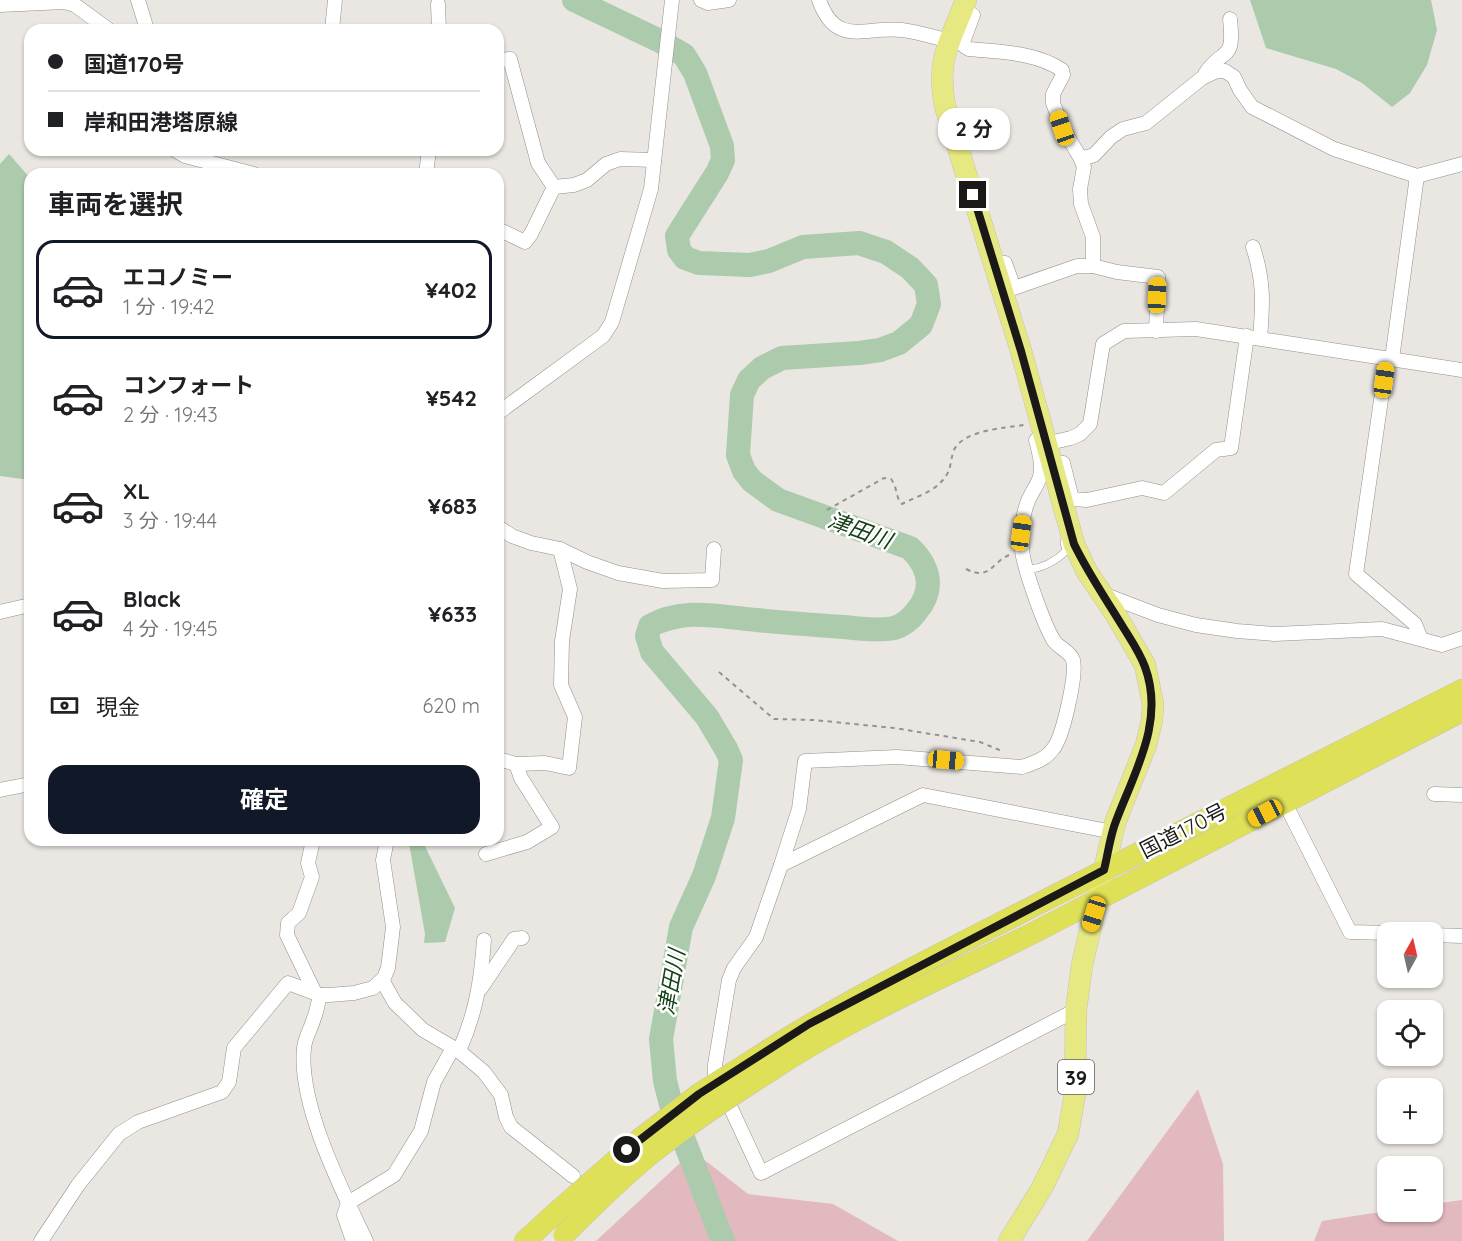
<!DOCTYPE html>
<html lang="ja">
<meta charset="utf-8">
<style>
:root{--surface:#fff;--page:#f2f2f2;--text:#202124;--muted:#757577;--line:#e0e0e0;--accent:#111827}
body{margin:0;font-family:Quicksand,"Noto Sans JP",sans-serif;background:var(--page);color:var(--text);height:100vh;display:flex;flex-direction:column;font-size:22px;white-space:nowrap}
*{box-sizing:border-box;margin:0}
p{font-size:20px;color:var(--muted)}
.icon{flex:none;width:33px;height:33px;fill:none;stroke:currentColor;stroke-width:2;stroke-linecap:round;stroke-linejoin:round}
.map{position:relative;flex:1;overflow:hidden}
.panel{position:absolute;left:24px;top:168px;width:480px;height:678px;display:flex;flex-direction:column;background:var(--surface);border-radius:18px;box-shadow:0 2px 4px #0004}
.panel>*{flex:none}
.guide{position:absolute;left:24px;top:24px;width:480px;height:132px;border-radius:18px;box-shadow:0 2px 4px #0004;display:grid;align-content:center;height:132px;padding:0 24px;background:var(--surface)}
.needle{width:39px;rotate:8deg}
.tools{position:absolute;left:1377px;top:922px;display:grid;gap:12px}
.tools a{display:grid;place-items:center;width:66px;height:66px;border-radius:12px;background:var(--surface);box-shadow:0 2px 4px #0004;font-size:30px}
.end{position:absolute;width:27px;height:27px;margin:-14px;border:8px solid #1a1917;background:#fff;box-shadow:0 0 0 3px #fff}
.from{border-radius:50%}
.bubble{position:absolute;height:42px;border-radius:18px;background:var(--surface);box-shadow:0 2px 4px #0004;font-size:20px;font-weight:700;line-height:42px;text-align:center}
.car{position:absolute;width:18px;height:36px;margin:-18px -9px;border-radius:8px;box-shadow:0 0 4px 2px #0007;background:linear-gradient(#f5c518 24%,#345 0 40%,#f5c518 0 76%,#345 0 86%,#f5c518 0)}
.guide b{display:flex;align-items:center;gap:21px;height:57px;font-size:22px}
.guide b+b{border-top:2px solid var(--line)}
.guide i{width:15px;height:15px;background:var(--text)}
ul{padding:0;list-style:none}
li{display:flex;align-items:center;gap:18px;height:99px;margin:0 12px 9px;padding:0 12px;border:3px solid transparent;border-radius:18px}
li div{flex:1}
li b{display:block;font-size:22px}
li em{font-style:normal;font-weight:700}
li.active{border-color:var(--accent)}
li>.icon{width:54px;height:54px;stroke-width:1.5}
h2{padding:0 24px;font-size:27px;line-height:72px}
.pay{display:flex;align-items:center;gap:15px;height:66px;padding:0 24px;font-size:22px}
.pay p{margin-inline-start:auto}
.primary-button{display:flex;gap:12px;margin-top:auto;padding:12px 24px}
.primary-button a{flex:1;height:69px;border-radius:18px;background:var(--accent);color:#fff;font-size:24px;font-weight:700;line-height:69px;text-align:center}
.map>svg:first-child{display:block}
.green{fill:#e2b9bf}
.water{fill:#accaac}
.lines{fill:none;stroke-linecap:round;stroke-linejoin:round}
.river{stroke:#accaac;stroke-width:24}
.service-casing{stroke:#938f8a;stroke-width:8}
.minor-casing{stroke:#938f8a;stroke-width:15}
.primary-casing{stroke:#c3c3c3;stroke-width:22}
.trunk-casing{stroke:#c3c3c3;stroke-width:22}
.path{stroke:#96938f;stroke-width:2;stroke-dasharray:4.5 4.5;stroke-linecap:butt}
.service{stroke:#fff;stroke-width:7}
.minor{stroke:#fff;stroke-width:14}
.primary{stroke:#e6e881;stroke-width:21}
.trunk{stroke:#dee057;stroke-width:21}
.trunk-bridge-casing{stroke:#c3c3c3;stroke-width:22;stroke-linecap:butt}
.trunk-bridge{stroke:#dee057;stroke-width:21}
.route{stroke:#1a1917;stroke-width:8}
.labels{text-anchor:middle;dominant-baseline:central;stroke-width:5;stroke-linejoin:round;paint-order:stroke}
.shield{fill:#fff;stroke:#5f5e5d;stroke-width:1.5}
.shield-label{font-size:20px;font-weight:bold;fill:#1a1917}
.street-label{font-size:21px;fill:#1a1917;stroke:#fff}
.water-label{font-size:22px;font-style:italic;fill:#164219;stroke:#fff}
</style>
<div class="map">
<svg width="1462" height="1241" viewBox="0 0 1462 1241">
<rect width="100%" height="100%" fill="#eae6e1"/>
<g class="green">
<polygon points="1198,1089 1223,1164 1224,1241 1087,1241"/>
<polygon points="693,1151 748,1194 833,1204 898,1241 596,1241"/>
<polygon points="1462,1200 1462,1241 1314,1241 1322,1221 1387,1211 1432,1212 1433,1204"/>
</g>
<g class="water">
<polygon points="1250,0 1431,0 1437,30 1427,65 1410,93 1392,107 1362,83 1336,69 1266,48"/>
<polygon points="9,154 30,178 30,480 0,476 0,164"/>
<polygon points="422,840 455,908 445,942 424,943 425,934 409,843"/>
</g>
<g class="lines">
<path class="river" d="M574 0 660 41 684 55 695 73 722 146 723 160 717 173 677 236 679 250 685 258 699 263 750 265 769 261 803 247 859 243 886 252 910 268 926 285 929 304 921 325 899 343 880 350 859 353 782 358 762 368 749 380 742 395 738 455 744 471 752 481 778 500 910 548C930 567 935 590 916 612 911 619 902 626 894 628 878 631 860 629 844 627 815 625 786 623 757 620 719 617 685 607 650 626L647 636 652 652 707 717 726 749 731 760 723 818 704 876 681 927 661 1039 665 1081 673 1112 723 1241"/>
<g class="service-casing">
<path id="service" d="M1027 570C1042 568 1054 563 1066 551L1064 542"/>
</g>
<g class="minor-casing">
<g id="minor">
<polyline points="138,0 145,23 145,30"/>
<polyline points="701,0 708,3 729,0"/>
<path d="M819 0C836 48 865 26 902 30 918 32 934 37 949 41"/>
<polyline points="438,4 439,30"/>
<polyline points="0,5 64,2 75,5 109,30"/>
<path d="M962 9 973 15 963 42 964 46 969 49C999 52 1036 52 1062 70L1063 75 1053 94V103L1062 127 1081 159 1084 167 1080 189 1081 204 1093 237V266"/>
<polyline points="332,30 335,0"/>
<polyline points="498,60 510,59 538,163 554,187"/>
<path d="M1205 74C1223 46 1235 64 1230 19"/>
<polyline points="175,150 185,156 254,174"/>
<polyline points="1081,159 1094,155 1111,137 1123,129 1146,123 1202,78 1217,71 1225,71 1234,77 1240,90 1252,107 1334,149 1417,176 1462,164"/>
<polyline points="426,174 429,150"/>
<polyline points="498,229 525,242 531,234 554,187 574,185 587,180 606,164 620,159 654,160"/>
<path d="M1253 247C1264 281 1263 303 1260 338"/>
<polyline points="994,262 1005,263 1014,288 1077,266 1093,266 1117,272 1158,277 1156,331"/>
<polyline points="1387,358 1356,574 1415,624 1421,639"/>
<polyline points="1392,359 1417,176"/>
<polyline points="498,413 603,336 612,322 651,189 672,0"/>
<path d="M1036 440C1038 448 1041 458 1041 467 1042 480 1033 489 1028 501 1022 516 1021 533 1022 550 1024 569 1044 625 1054 641 1059 648 1070 651 1073 660 1077 674 1063 737 1053 749 1046 759 1034 763 1022 767L897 757 805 761 799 809 781 865 756 937 734 968 729 980 715 1065V1074L761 1173 1076 1010"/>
<polyline points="1045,444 1071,438 1080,434 1090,424 1103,344 1124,331 1196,329 1462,370"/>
<polyline points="1050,464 1063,463 1072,499 1087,500 1142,488 1164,493 1216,450 1231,448 1247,336"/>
<polyline points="498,527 512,536 531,543 560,549 587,562 618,573 663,581 712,580 714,549"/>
<polyline points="1103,594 1158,615 1196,625 1237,631 1275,634 1382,629 1442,645 1462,638"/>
<polyline points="0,612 30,605"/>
<polyline points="498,759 516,764 545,763 569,768 575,717 561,685 562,641 570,589 560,549"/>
<polyline points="0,790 30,784"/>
<polyline points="1434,794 1462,795"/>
<polyline points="1285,803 1350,932 1388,933"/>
<polyline points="313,840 308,863 312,877 299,913 288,923 287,935 315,993"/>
<polyline points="486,854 527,842 552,827 521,778 516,764"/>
<polyline points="781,865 923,795 1113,832"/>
<polyline points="1432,935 1462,936"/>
<polyline points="382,980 395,1003 423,1030 459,1051 484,1072 501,1095 506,1117 511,1127 573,1176"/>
<polyline points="481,988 514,939 522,938"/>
<path d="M320 995C318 1003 317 1011 314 1018 311 1029 305 1037 304 1048 298 1104 342 1190 366 1241"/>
<path d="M459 1051C476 1013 481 981 484 940"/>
<polyline points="41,1241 78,1185 119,1134 138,1122 222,1092 229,1082 234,1048 288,983 320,995 329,995 354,993 373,988 384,978 388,968 393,927 383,860 387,840"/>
<polyline points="353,1241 344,1215 348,1203 394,1175 421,1131 434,1082 453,1048"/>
</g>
</g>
<g class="primary-casing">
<path id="primary" d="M966 0C950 43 936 58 945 106L1021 351 1074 544 1087 572 1115 613 1145 665 1153 704 1152 720 1146 745 1115 823 1082 965 1076 1010 1075 1094 1068 1134 1042 1188 1009 1241"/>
</g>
<g class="trunk-casing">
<g id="trunk">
<path d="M756 1058C845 1000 940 954 1034 906 1176 833 1319 762 1462 690"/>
<path d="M767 1073C851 1017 945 977 1035 932 1178 859 1320 785 1462 711"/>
<polyline points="525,1241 550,1218"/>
</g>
</g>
<g class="path">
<path d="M827 510 884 478 891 479C898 488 895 497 902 504 913 498 930 493 939 484 953 471 949 463 954 450 963 430 1005 428 1024 425"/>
<path d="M966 569C990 581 991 563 1009 555"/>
<polyline points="719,672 774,719 814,720 894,728 980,742 1002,751"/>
</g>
<use href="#service" class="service"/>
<use href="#minor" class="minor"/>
<use href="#primary" class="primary"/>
<use href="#trunk" class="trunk"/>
<g class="trunk-bridge-casing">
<g id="trunk-bridge">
<polyline points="550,1218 641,1138 699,1094 756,1058"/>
<path d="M564 1235C592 1207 621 1178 652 1153 689 1124 727 1098 767 1073"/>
</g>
</g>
<use href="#trunk-bridge" class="trunk-bridge"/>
</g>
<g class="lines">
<path class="route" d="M627 1150 699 1094 809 1024 1104 870C1108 854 1110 836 1116 821 1135 771 1165 721 1145 667 1140 653 1131 640 1123 627 1106 599 1088 573 1074 544L1021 351 973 195"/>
</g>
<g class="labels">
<rect class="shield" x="1058" y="1060" width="36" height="34" rx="4.5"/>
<g class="shield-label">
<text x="1076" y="1077">39</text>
</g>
<g class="street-label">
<text transform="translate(1183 830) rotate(-27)">国道170号</text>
</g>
<g class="water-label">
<text transform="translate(860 530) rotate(20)">津田川</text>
<text transform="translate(671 982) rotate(-80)">津田川</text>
</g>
</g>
</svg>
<div class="tools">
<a><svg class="needle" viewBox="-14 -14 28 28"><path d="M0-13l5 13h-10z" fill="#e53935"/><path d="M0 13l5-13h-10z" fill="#757577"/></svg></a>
<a><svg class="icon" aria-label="locate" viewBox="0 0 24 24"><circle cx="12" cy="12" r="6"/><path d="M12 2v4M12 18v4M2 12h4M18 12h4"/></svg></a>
<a>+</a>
<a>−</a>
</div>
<i class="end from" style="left:627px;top:1150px"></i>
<i class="end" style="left:973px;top:195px"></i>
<div class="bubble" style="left:938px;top:108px;width:72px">2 分</div>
<i class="car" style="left:1062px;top:128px;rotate:341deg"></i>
<i class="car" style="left:1157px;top:295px;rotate:2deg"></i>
<i class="car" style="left:1384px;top:380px;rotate:8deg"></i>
<i class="car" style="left:1021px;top:533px;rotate:8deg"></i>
<i class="car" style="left:946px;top:760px;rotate:95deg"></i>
<i class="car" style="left:1265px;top:813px;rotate:242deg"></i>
<i class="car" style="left:1094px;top:914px;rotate:197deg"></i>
<div class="guide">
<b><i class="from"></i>国道170号</b>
<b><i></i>岸和田港塔原線</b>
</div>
<section class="panel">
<h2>車両を選択</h2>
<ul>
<li class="active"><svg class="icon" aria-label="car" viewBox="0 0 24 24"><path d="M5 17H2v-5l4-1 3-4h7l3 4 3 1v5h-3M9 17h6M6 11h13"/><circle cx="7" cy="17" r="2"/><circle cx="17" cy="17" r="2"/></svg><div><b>エコノミー</b><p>1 分 · 19:42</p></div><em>¥402</em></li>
<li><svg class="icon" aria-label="car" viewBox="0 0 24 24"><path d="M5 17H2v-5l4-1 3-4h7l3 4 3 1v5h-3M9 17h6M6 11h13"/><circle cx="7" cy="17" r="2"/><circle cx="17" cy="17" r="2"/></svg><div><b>コンフォート</b><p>2 分 · 19:43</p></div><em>¥542</em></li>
<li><svg class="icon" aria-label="car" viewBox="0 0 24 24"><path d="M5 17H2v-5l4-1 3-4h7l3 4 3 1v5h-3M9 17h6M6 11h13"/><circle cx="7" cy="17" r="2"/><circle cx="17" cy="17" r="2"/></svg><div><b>XL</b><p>3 分 · 19:44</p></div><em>¥683</em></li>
<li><svg class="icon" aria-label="car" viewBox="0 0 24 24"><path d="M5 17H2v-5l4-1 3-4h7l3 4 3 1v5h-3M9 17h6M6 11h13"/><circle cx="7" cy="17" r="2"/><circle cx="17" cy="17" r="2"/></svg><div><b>Black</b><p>4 分 · 19:45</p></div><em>¥633</em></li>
</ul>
<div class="pay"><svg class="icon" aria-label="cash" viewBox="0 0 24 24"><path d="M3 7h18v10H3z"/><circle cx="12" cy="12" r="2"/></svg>現金<p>620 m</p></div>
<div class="primary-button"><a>確定</a></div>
</section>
</div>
